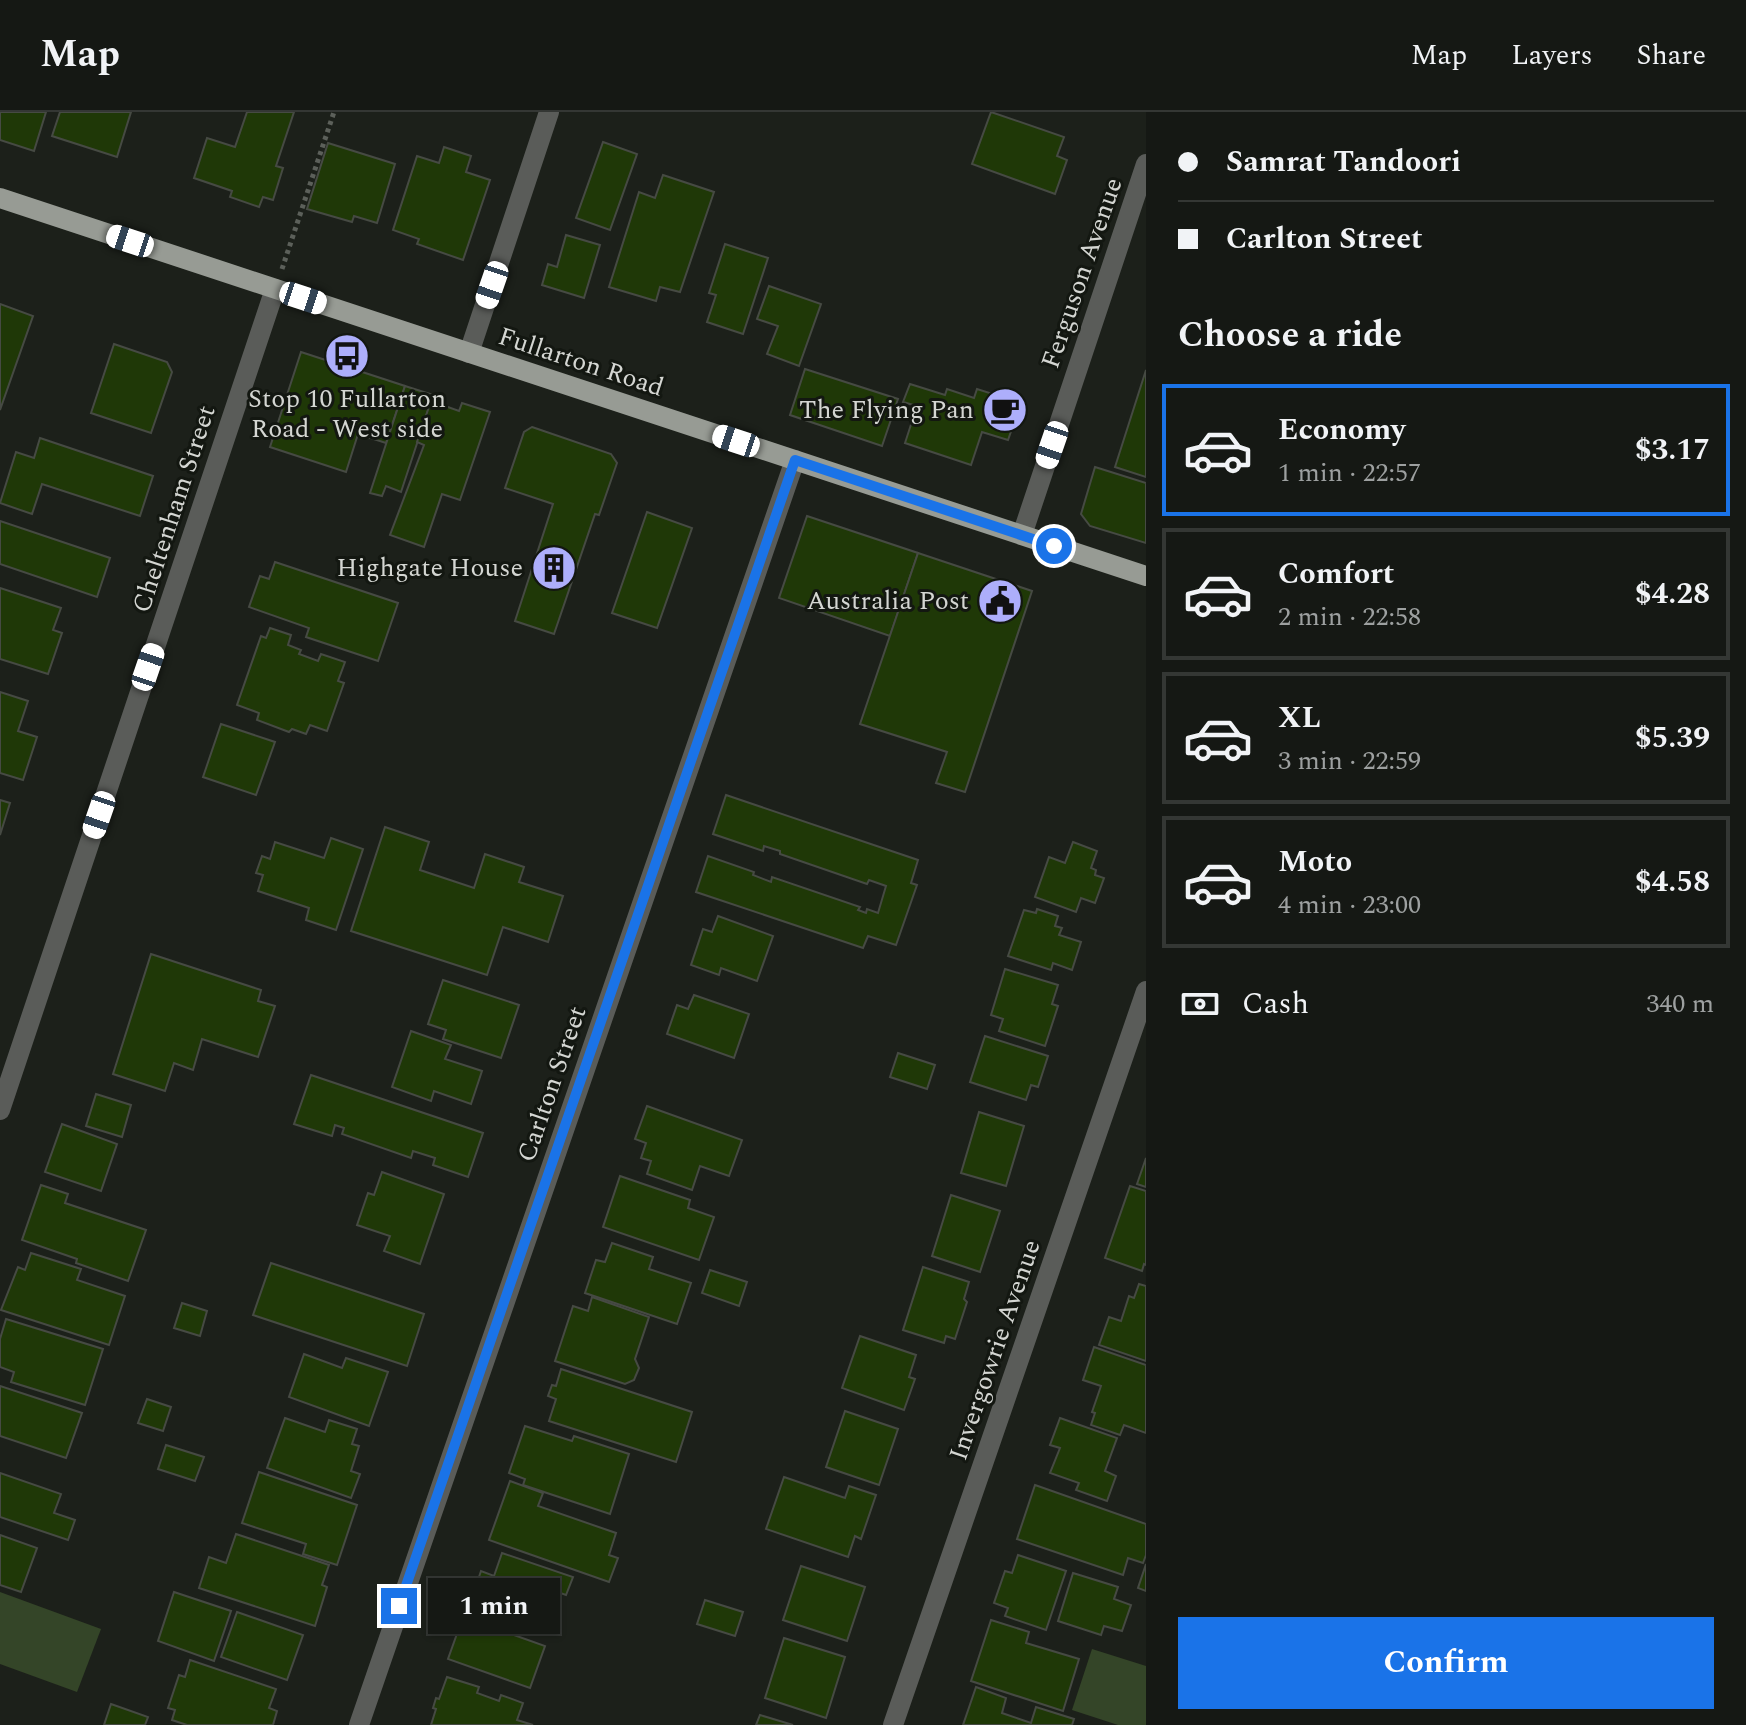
<!DOCTYPE html>
<meta charset="utf-8">
<style>
:root{--surface:#151814;--page:#222522;--text:#f1f3f6;--muted:#9da0a0;--line:#343734;--accent:#1a73e8}
body{margin:0;font-family:Spectral,serif;background:var(--page);color:var(--text);height:100vh;display:flex;flex-direction:column;font-size:30px;white-space:nowrap}
*{box-sizing:border-box;margin:0}
p{font-size:26px;color:var(--muted)}
.icon{flex:none;width:44px;height:44px;fill:none;stroke:currentColor;stroke-width:2;stroke-linecap:round;stroke-linejoin:round}
.map{position:relative;flex:1;overflow:hidden}
.sheet{display:flex;flex-direction:column;background:var(--surface);width:600px}
.sheet>*{flex:none}
.banner{display:grid;align-content:center;height:176px;padding:0 32px;background:var(--surface)}
.end{position:absolute;width:36px;height:36px;margin:-18px;border:10px solid #1a73e8;background:#fff;box-shadow:0 0 0 4px #fff}
.from{border-radius:50%}
.bubble{position:absolute;height:56px;border-radius:0px;background:var(--surface);box-shadow:0 2px 6px #0004,0 0 0 2px var(--line);font-size:26px;font-weight:700;line-height:56px;text-align:center}
.car{position:absolute;width:24px;height:48px;margin:-24px -12px;border-radius:10px;box-shadow:0 0 6px 2px #0007;background:linear-gradient(#fff 24%,#345 0 40%,#fff 0 76%,#345 0 86%,#fff 0)}
.banner b{display:flex;align-items:center;gap:28px;height:76px;font-size:30px}
.banner b+b{border-top:2px solid var(--line)}
.banner i{width:20px;height:20px;background:var(--text)}
ul{padding:0;list-style:none}
li{display:flex;align-items:center;gap:24px;height:132px;margin:0 16px 12px;padding:0 16px;border:4px solid var(--line);border-radius:0px}
li div{flex:1}
li b{display:block;font-size:30px}
li em{font-style:normal;font-weight:700}
li.selected{border-color:var(--accent)}
li>.icon{width:72px;height:72px;stroke-width:1.5}
h2{padding:0 32px;font-size:36px;line-height:96px}
.pay{display:flex;align-items:center;gap:20px;height:88px;padding:0 32px;font-size:30px}
.pay p{margin-inline-start:auto}
.button{display:flex;gap:16px;margin-top:auto;padding:16px 32px}
.button a{flex:1;height:92px;border-radius:0px;background:var(--accent);color:#fff;font-size:32px;font-weight:700;line-height:92px;text-align:center}
header{display:flex;align-items:center;gap:48px;box-sizing:border-box;height:112px;padding:0 40px;background:var(--surface);border-bottom:2px solid var(--line)}
header strong{font-size:38px}
nav{display:flex;gap:44px;margin-inline-start:auto;font-size:28px}
main{display:flex;flex:1;min-height:0}
.map>svg:first-child{display:block}
.green{fill:#344528}
.building{fill:#1f3807;stroke:#464a43;stroke-width:2}
.lines{fill:none;stroke-linecap:round;stroke-linejoin:round}
.path{stroke:#5c605a;stroke-width:5;stroke-dasharray:4 4;stroke-linecap:butt}
.street{stroke:#5a5c59;stroke-width:20}
.primary{stroke:#979b94;stroke-width:20}
.route{stroke:#1a73e8;stroke-width:10}
.labels{text-anchor:middle;dominant-baseline:central;stroke-width:6;stroke-linejoin:round;paint-order:stroke}
.street-label{font-size:26px;fill:#d4d6d2;stroke:#131711}
.poi-label{font-size:26px;fill:#d4d6d2;stroke:#131711;text-anchor:end}
</style>
<header>
<strong>Map</strong>
<nav><a>Map</a><a>Layers</a><a>Share</a></nav>
</header>
<main>
<div class="map">
<svg width="1146" height="1613" viewBox="0 0 1146 1613">
<rect width="100%" height="100%" fill="#1c201a"/>
<g class="green">
<polygon points="0,1480 101,1517 77,1580 0,1552"/>
<polygon points="1092,1537 1146,1554 1146,1613 1118,1613 1072,1598"/>
</g>
<g class="building">
<polygon points="0,0 46,0 34,39 0,28"/>
<polygon points="60,0 131,0 117,45 52,24"/>
<polygon points="247,0 294,0 276,54 283,56 273,88 263,85 259,95 230,85 232,79 194,66 207,26 235,35"/>
<polygon points="991,0 1064,25 1057,44 1067,48 1055,82 972,52"/>
<polygon points="603,30 637,42 610,118 576,106"/>
<polygon points="328,31 395,52 377,111 354,104 352,110 307,97"/>
<polygon points="444,35 471,44 466,60 490,68 463,148 417,132 419,127 393,118 417,44 439,51"/>
<polygon points="663,63 714,80 680,180 660,175 656,189 609,175 639,80 655,86"/>
<polygon points="566,123 600,133 584,186 542,173 548,152 557,155"/>
<polygon points="725,132 768,146 743,222 707,210 716,183 709,181"/>
<polygon points="769,174 821,192 799,254 767,242 778,214 757,207"/>
<polygon points="0,192 33,204 0,298"/>
<polygon points="114,232 167,250 172,260 151,321 91,301"/>
<polygon points="301,240 405,274 386,331 358,322 346,360 270,335"/>
<polygon points="805,257 898,287 882,334 790,303"/>
<polygon points="1146,258 1146,365 1115,355"/>
<polygon points="910,272 945,283 947,277 974,286 977,277 1021,291 1008,328 982,320 971,353 905,331 917,294 903,290"/>
<polygon points="405,274 433,283 401,380 386,374 382,384 370,381"/>
<polygon points="431,289 459,299 462,291 490,300 460,388 442,382 424,435 390,423 424,333 417,330"/>
<polygon points="532,315 611,342 617,351 599,403 595,402 554,522 515,509 553,392 505,376 524,320"/>
<polygon points="40,326 153,364 140,404 42,372 32,402 0,391 16,340 34,346"/>
<polygon points="1095,355 1146,371 1146,431 1090,414 1081,402"/>
<polygon points="647,400 692,416 657,516 612,501"/>
<polygon points="807,404 918,441 890,524 779,486"/>
<polygon points="0,409 110,446 97,485 0,452"/>
<polygon points="918,441 1032,479 965,680 936,671 947,640 860,612"/>
<polygon points="275,450 398,491 378,549 306,525 309,516 249,495 260,464 269,467"/>
<polygon points="0,476 61,496 53,518 62,521 48,562 0,547"/>
<polygon points="270,516 291,523 288,533 301,538 299,542 318,549 321,542 345,550 338,569 344,571 327,619 310,613 306,622 292,617 289,620 257,608 259,601 237,593 261,524 266,526"/>
<polygon points="0,580 28,589 18,619 37,625 23,668 0,661"/>
<polygon points="221,612 275,630 256,683 203,665"/>
<polygon points="726,683 918,748 911,771 917,773 896,833 868,824 863,836 696,780 708,744 754,760 753,763 771,770 772,765 860,795 858,798 866,801 867,797 878,801 886,774 869,768 867,772 780,742 780,739 764,734 763,739 713,722"/>
<polygon points="0,688 10,691 0,723"/>
<polygon points="385,715 429,730 420,758 474,776 485,742 524,755 519,770 563,784 548,830 503,815 487,863 351,819"/>
<polygon points="331,726 363,737 336,818 306,808 309,796 258,779 263,763 256,761 262,744 270,747 275,730 324,746"/>
<polygon points="1073,730 1097,739 1091,756 1096,758 1095,763 1104,766 1095,791 1081,786 1076,800 1035,785 1049,745 1065,751"/>
<polygon points="1037,797 1058,804 1055,814 1062,816 1059,823 1081,830 1072,858 1053,851 1051,858 1008,844 1024,798 1036,801"/>
<polygon points="718,804 773,824 757,869 721,856 719,863 691,853 703,817 712,820"/>
<polygon points="151,842 261,878 258,889 275,894 258,945 202,927 193,958 174,951 165,979 113,962"/>
<polygon points="1005,857 1058,873 1052,892 1058,894 1045,934 999,919 1003,907 991,903"/>
<polygon points="443,868 519,893 501,946 443,927 446,918 428,912"/>
<polygon points="694,883 749,902 734,946 667,922 677,893 688,897"/>
<polygon points="411,919 451,933 445,947 482,959 471,992 434,979 431,989 392,975"/>
<polygon points="985,924 1048,944 1038,975 1031,973 1026,988 970,970"/>
<polygon points="898,941 935,953 927,977 890,965"/>
<polygon points="311,963 483,1021 468,1065 433,1053 435,1046 413,1039 411,1046 342,1022 344,1016 335,1013 332,1024 294,1012"/>
<polygon points="96,982 131,993 122,1025 86,1014"/>
<polygon points="647,994 742,1028 729,1064 700,1054 692,1078 647,1062 651,1049 641,1046 646,1031 635,1027"/>
<polygon points="979,1000 1024,1014 1006,1074 961,1061"/>
<polygon points="62,1012 117,1032 101,1079 45,1060"/>
<polygon points="1146,1046 1146,1075 1137,1072"/>
<polygon points="382,1060 444,1082 420,1152 384,1139 390,1124 357,1113 368,1081 374,1083"/>
<polygon points="620,1064 690,1088 688,1096 714,1105 699,1148 603,1115"/>
<polygon points="41,1073 68,1082 65,1091 146,1118 128,1169 76,1151 77,1147 22,1128"/>
<polygon points="1130,1074 1146,1079 1146,1153 1144,1152 1142,1159 1105,1146"/>
<polygon points="951,1083 1000,1099 980,1160 932,1144"/>
<polygon points="612,1131 653,1145 649,1157 691,1171 677,1212 585,1181 596,1148 605,1150"/>
<polygon points="31,1141 81,1157 77,1168 125,1184 109,1233 1,1198 18,1155 25,1158"/>
<polygon points="271,1151 424,1202 407,1254 253,1203"/>
<polygon points="923,1155 969,1170 964,1187 967,1190 955,1227 946,1224 944,1231 903,1218"/>
<polygon points="710,1158 747,1170 739,1194 702,1181"/>
<polygon points="1139,1172 1146,1174 1146,1249 1099,1233 1109,1205 1121,1209 1129,1184 1134,1186"/>
<polygon points="592,1185 649,1205 635,1247 639,1256 634,1268 625,1272 555,1249 573,1194 588,1199"/>
<polygon points="182,1191 207,1199 200,1224 174,1216"/>
<polygon points="6,1207 103,1237 85,1293 11,1270 14,1260 0,1255 0,1227"/>
<polygon points="860,1224 916,1243 909,1265 915,1267 904,1298 842,1276"/>
<polygon points="1094,1235 1146,1253 1146,1321 1124,1313 1120,1323 1091,1313 1095,1301 1092,1300 1101,1274 1083,1268"/>
<polygon points="304,1242 342,1256 346,1246 388,1260 369,1314 289,1285"/>
<polygon points="561,1257 692,1300 676,1350 549,1309 556,1287 548,1284 552,1273 556,1274"/>
<polygon points="0,1274 82,1301 66,1346 0,1324"/>
<polygon points="147,1287 171,1295 163,1319 138,1311"/>
<polygon points="845,1299 898,1317 879,1373 826,1355"/>
<polygon points="285,1306 325,1320 329,1308 357,1317 352,1332 359,1334 351,1359 360,1362 351,1386 267,1356"/>
<polygon points="1060,1306 1117,1326 1105,1359 1116,1364 1107,1389 1076,1378 1079,1371 1050,1361 1060,1336 1050,1333"/>
<polygon points="525,1314 572,1329 574,1324 629,1342 610,1402 523,1373 525,1367 509,1361"/>
<polygon points="166,1333 204,1345 195,1369 158,1357"/>
<polygon points="259,1360 357,1393 337,1453 303,1442 306,1432 242,1411"/>
<polygon points="0,1361 61,1382 54,1401 75,1408 68,1428 0,1405"/>
<polygon points="784,1365 845,1386 849,1374 876,1383 861,1427 855,1424 848,1445 766,1417"/>
<polygon points="510,1369 543,1381 538,1394 616,1421 609,1443 618,1446 609,1470 489,1428"/>
<polygon points="1035,1373 1146,1412 1146,1443 1143,1451 1128,1446 1123,1463 1017,1427"/>
<polygon points="236,1422 329,1453 322,1473 327,1475 315,1514 199,1476 209,1445 226,1451"/>
<polygon points="0,1423 37,1436 21,1480 0,1473"/>
<polygon points="502,1441 573,1465 566,1483 552,1478 546,1496 554,1499 558,1506 554,1515 547,1517 479,1494 487,1472 478,1468 481,1459 494,1464"/>
<polygon points="1018,1443 1066,1459 1046,1518 1005,1504 1008,1496 994,1491 1005,1459 1012,1461"/>
<polygon points="1146,1452 1146,1479 1138,1476"/>
<polygon points="801,1454 865,1475 847,1529 783,1508"/>
<polygon points="1073,1461 1118,1475 1114,1487 1131,1493 1122,1519 1104,1514 1101,1523 1058,1509"/>
<polygon points="174,1480 231,1499 214,1549 158,1529"/>
<polygon points="705,1488 743,1500 735,1524 697,1512"/>
<polygon points="237,1500 303,1523 287,1568 221,1545"/>
<polygon points="463,1505 545,1534 530,1576 448,1547"/>
<polygon points="991,1508 1029,1520 1026,1531 1079,1547 1063,1599 971,1569"/>
<polygon points="784,1526 845,1545 826,1606 765,1586"/>
<polygon points="190,1548 276,1577 269,1596 277,1599 273,1613 187,1613 172,1608 175,1598 168,1596 179,1563 185,1565"/>
<polygon points="447,1565 479,1575 477,1581 499,1589 501,1583 523,1591 517,1608 533,1613 431,1613 436,1597 433,1596 436,1586 439,1587"/>
<polygon points="976,1575 1006,1586 1002,1601 1031,1611 1036,1595 1074,1607 1072,1613 963,1613"/>
<polygon points="111,1592 148,1605 145,1613 104,1613"/>
<polygon points="760,1603 793,1613 756,1613"/>
</g>
<g class="lines">
<polyline class="path" points="282,157 334,0"/>
<g class="street">
<polyline points="469,241 549,0"/>
<polyline points="1022,423 1146,52"/>
<polyline points="0,998 275,177"/>
<polyline points="359,1613 795,348"/>
<polyline points="893,1613 1146,879"/>
</g>
<polyline class="primary" points="0,86 1146,464"/>
</g>
<g class="lines">
<polyline class="route" points="399,1494 795,348 1054,434"/>
</g>
<defs>
<g id="bus-disc" transform="scale(2.3)"><circle r="9.5" fill="#adaefb" stroke="#131711"/><path d="M-5-6H5V4H4V6H2V4H-2V6H-4V4H-5ZM-3.5-4V0h7V-4ZM-3.5 1.2v1.5H-2V1.2ZM2 1.2v1.5H3.5V1.2Z" fill="#111"/></g>
<g id="cafe-disc" transform="scale(2.3)"><circle r="9.5" fill="#adaefb" stroke="#131711"/><path d="M-5.5-4.5H6V0H3Q3 3.5 0 3.5H-2.5Q-5.5 3.5-5.5 0ZM3-3.2v2h1.7v-2ZM-6 4.5H4V6H-6Z" fill="#111"/></g>
<g id="building-disc" transform="scale(2.3)"><circle r="9.5" fill="#adaefb" stroke="#131711"/><path d="M-4-6H4V6H1V3H-1V6H-4ZM-2.5-4.3h1.7v1.8h-1.7ZM.8-4.3h1.7v1.8H.8ZM-2.5-1h1.7V.8h-1.7ZM.8-1h1.7V.8H.8Z" fill="#111"/></g>
<g id="civic-disc" transform="scale(2.3)"><circle r="9.5" fill="#adaefb" stroke="#131711"/><path d="M-.6-6.5H3V-4.5H.6V-3L4-1V1h2V6H-6V1h2V-1L-.6-3ZM-1.2 2.5V6h2.4V2.5Z" fill="#111"/></g>
</defs>
<g fill-rule="evenodd">
<use href="#bus-disc" x="347" y="244"/>
<use href="#cafe-disc" x="1005" y="298"/>
<use href="#building-disc" x="554" y="456"/>
<use href="#civic-disc" x="1000" y="489"/>
</g>
<g class="labels">
<g class="street-label">
<text transform="translate(1082 161) rotate(-71)">Ferguson Avenue</text>
<text transform="translate(581 250) rotate(18)">Fullarton Road</text>
<text transform="translate(174 397) rotate(-72)">Cheltenham Street</text>
<text transform="translate(552 972) rotate(-71)">Carlton Street</text>
<text transform="translate(995 1238) rotate(-71)">Invergowrie Avenue</text>
</g>
<g class="poi-label">
<text x="347" y="287" text-anchor="middle">Stop 10 Fullarton<tspan x="347" dy="30">Road - West side</tspan></text>
<text x="974" y="298">The Flying Pan</text>
<text x="523" y="456">Highgate House</text>
<text x="969" y="489">Australia Post</text>
</g>
</g>
</svg>
<i class="end from" style="left:1054px;top:434px"></i>
<i class="end" style="left:399px;top:1494px"></i>
<div class="bubble" style="left:428px;top:1466px;width:132px">1 min</div>
<i class="car" style="left:130px;top:129px;rotate:288deg"></i>
<i class="car" style="left:492px;top:173px;rotate:199deg"></i>
<i class="car" style="left:303px;top:186px;rotate:108deg"></i>
<i class="car" style="left:736px;top:329px;rotate:288deg"></i>
<i class="car" style="left:1052px;top:333px;rotate:199deg"></i>
<i class="car" style="left:148px;top:555px;rotate:19deg"></i>
<i class="car" style="left:99px;top:703px;rotate:199deg"></i>
</div>
<section class="sheet">
<div class="banner">
<b><i class="from"></i>Samrat Tandoori</b>
<b><i></i>Carlton Street</b>
</div>
<h2>Choose a ride</h2>
<ul>
<li class="selected"><svg class="icon" aria-label="car" viewBox="0 0 24 24"><path d="M5 17H2v-5l4-1 3-4h7l3 4 3 1v5h-3M9 17h6M6 11h13"/><circle cx="7" cy="17" r="2"/><circle cx="17" cy="17" r="2"/></svg><div><b>Economy</b><p>1 min · 22:57</p></div><em>$3.17</em></li>
<li><svg class="icon" aria-label="car" viewBox="0 0 24 24"><path d="M5 17H2v-5l4-1 3-4h7l3 4 3 1v5h-3M9 17h6M6 11h13"/><circle cx="7" cy="17" r="2"/><circle cx="17" cy="17" r="2"/></svg><div><b>Comfort</b><p>2 min · 22:58</p></div><em>$4.28</em></li>
<li><svg class="icon" aria-label="car" viewBox="0 0 24 24"><path d="M5 17H2v-5l4-1 3-4h7l3 4 3 1v5h-3M9 17h6M6 11h13"/><circle cx="7" cy="17" r="2"/><circle cx="17" cy="17" r="2"/></svg><div><b>XL</b><p>3 min · 22:59</p></div><em>$5.39</em></li>
<li><svg class="icon" aria-label="car" viewBox="0 0 24 24"><path d="M5 17H2v-5l4-1 3-4h7l3 4 3 1v5h-3M9 17h6M6 11h13"/><circle cx="7" cy="17" r="2"/><circle cx="17" cy="17" r="2"/></svg><div><b>Moto</b><p>4 min · 23:00</p></div><em>$4.58</em></li>
</ul>
<div class="pay"><svg class="icon" aria-label="cash" viewBox="0 0 24 24"><path d="M3 7h18v10H3z"/><circle cx="12" cy="12" r="2"/></svg>Cash<p>340 m</p></div>
<div class="button"><a>Confirm</a></div>
</section>
</main>
